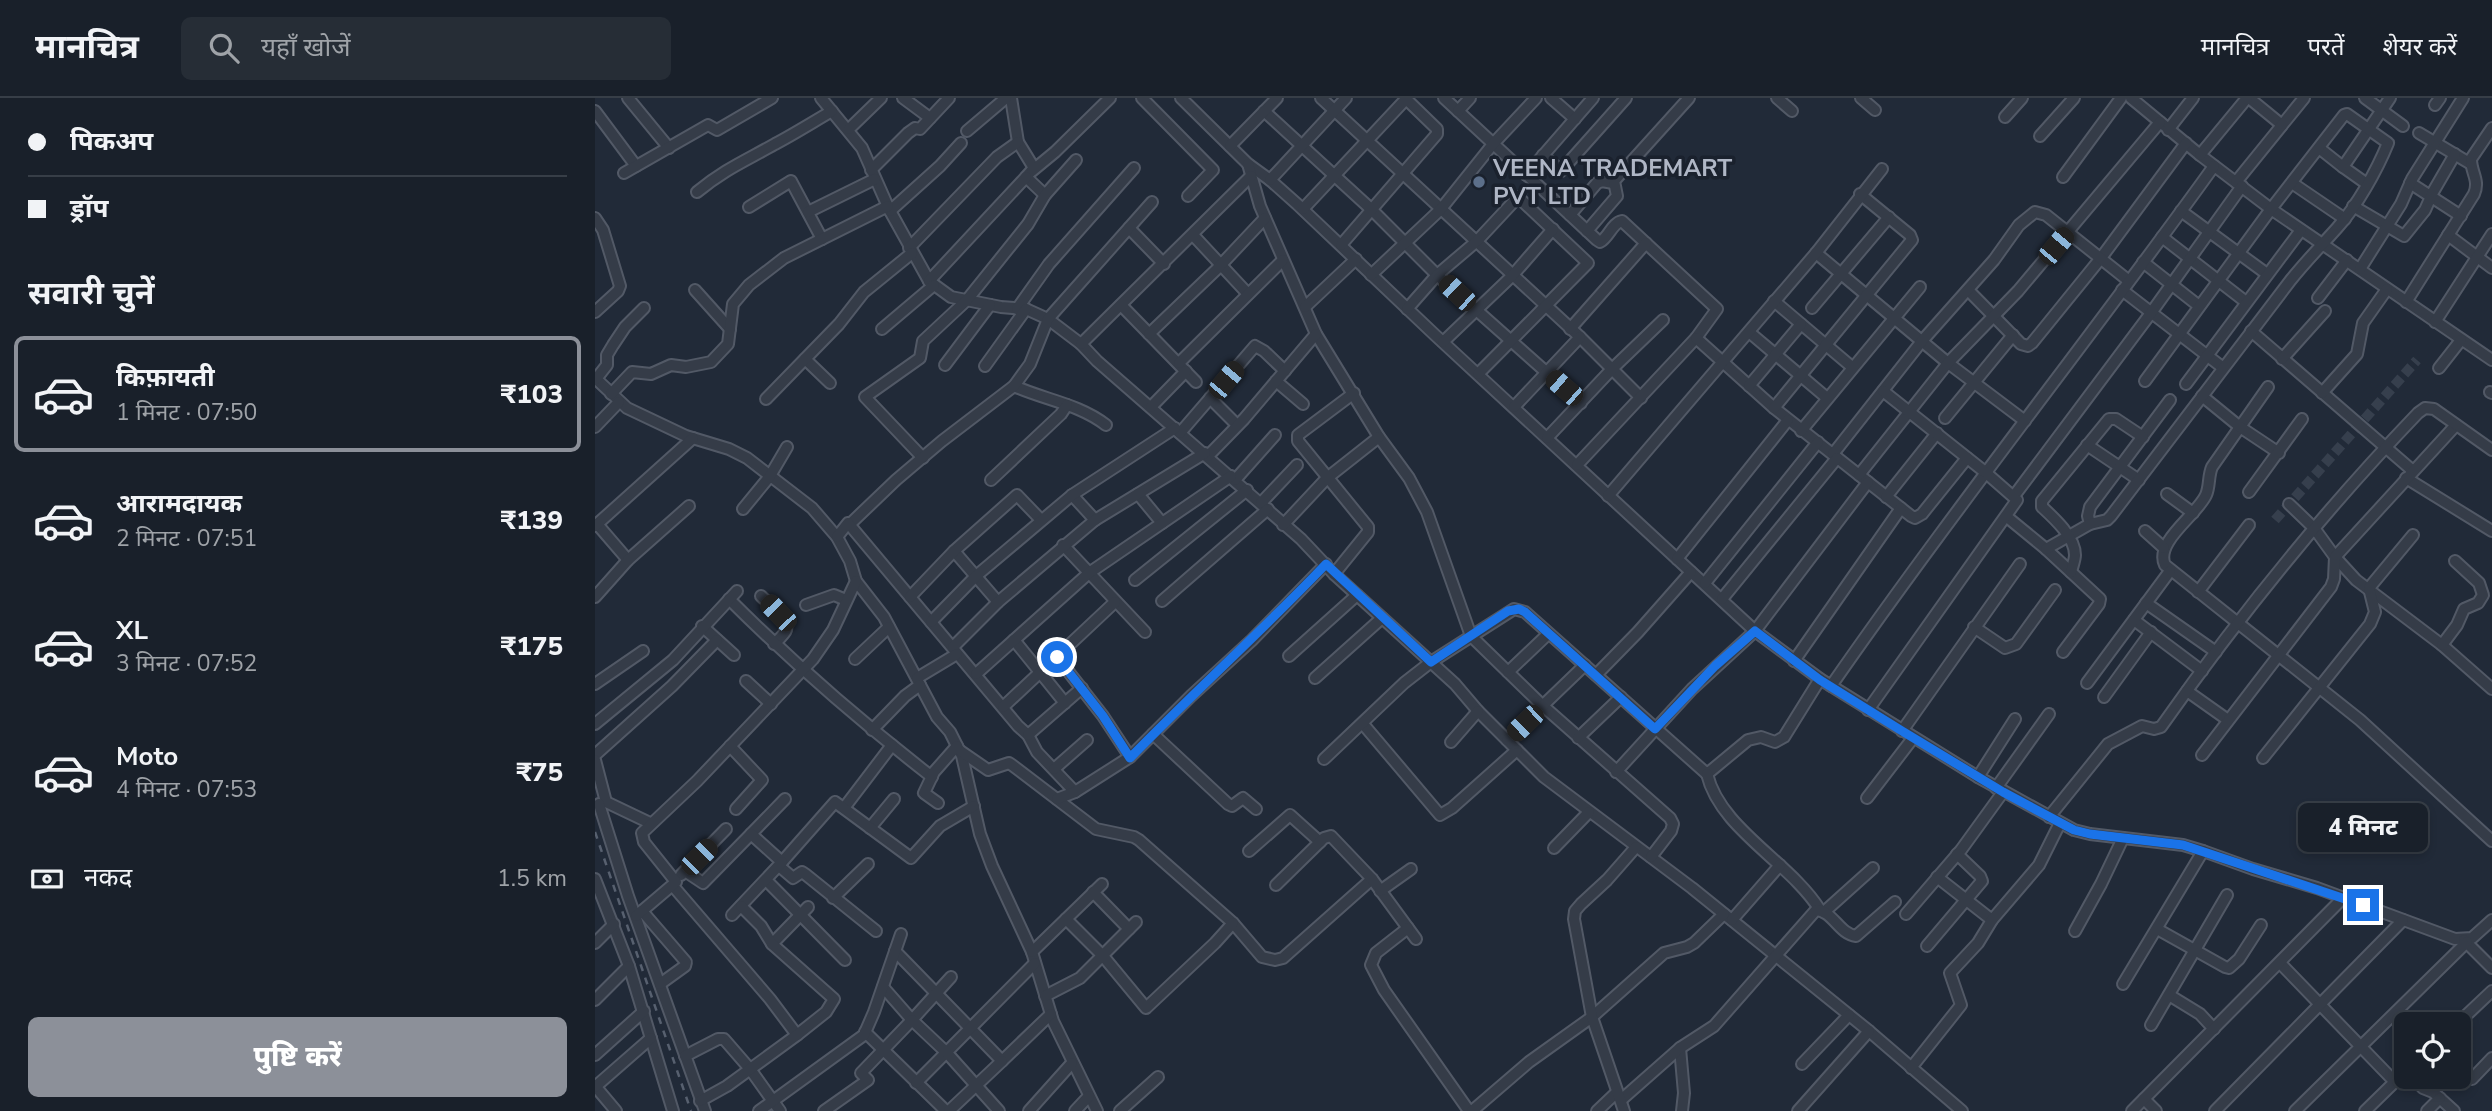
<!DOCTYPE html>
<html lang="hi">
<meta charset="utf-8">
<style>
:root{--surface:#19202a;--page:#262d36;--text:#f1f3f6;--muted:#9fa3a8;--line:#373e47;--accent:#8c9099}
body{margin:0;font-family:"Nunito Sans","Noto Sans Devanagari",sans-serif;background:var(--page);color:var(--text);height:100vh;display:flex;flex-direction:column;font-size:26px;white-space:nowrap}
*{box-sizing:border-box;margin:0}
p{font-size:23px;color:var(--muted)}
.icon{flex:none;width:38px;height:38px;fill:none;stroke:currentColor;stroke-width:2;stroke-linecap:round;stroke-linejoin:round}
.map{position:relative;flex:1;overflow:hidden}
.sheet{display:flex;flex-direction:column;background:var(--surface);width:595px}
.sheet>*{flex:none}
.hud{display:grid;align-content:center;height:154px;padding:0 28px;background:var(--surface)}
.buttons{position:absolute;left:1799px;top:914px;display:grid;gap:14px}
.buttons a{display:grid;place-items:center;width:77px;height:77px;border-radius:10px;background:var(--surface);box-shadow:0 4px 10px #0003,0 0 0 2px var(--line);font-size:35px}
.end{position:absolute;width:32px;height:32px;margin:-16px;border:9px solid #1a73e8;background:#fff;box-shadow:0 0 0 4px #fff}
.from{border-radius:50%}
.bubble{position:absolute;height:49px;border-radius:10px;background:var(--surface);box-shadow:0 4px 10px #0003,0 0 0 2px var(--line);font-size:23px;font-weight:800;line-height:49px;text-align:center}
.car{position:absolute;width:21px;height:42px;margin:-21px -10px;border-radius:9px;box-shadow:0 0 5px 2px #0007;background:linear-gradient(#222 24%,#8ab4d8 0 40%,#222 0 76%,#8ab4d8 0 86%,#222 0)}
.hud b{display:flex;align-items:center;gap:24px;height:66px;font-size:26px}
.hud b+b{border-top:2px solid var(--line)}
.hud i{width:18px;height:18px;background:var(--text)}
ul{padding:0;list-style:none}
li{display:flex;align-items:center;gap:21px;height:116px;margin:0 14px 10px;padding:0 14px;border:4px solid transparent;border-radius:10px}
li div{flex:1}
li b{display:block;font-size:26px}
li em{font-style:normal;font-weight:800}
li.on{border-color:var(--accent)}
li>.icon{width:63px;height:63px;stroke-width:1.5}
h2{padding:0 28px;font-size:32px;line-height:84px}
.pay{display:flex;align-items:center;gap:18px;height:77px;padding:0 28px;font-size:26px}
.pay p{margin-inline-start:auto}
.button{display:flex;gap:14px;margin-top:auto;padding:14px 28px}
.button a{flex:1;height:80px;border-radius:10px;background:var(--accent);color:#fff;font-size:28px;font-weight:800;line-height:80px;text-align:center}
header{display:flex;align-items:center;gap:42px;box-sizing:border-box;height:98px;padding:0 35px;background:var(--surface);border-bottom:2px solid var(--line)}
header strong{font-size:33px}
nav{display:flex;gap:38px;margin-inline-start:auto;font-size:24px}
.search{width:490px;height:63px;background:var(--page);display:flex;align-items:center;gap:18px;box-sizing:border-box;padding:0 24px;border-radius:10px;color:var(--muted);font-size:26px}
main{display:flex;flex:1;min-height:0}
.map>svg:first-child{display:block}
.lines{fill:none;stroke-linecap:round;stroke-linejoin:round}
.minor-tunnel{stroke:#363f4d;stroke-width:10;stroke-dasharray:10 5;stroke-linecap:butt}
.minor-casing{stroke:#525966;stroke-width:14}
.minor{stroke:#353c48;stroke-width:10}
.rail{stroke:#57606f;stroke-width:2.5;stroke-dasharray:7 7;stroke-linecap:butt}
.route{stroke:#1a73e8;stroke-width:9}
.service-dot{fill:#5c6f8a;stroke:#1a212d;stroke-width:2.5}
.labels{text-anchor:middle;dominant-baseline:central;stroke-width:7;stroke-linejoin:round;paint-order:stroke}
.poi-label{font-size:24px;font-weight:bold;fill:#afb6c5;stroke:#1a212d;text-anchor:start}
</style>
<header>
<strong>मानचित्र</strong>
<div class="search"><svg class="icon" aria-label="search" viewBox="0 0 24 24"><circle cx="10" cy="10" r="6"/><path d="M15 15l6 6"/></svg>यहाँ खोजें</div>
<nav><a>मानचित्र</a><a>परतें</a><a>शेयर करें</a></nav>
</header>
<main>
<section class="sheet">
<div class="hud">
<b><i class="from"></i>पिकअप</b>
<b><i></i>ड्रॉप</b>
</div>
<h2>सवारी चुनें</h2>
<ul>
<li class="on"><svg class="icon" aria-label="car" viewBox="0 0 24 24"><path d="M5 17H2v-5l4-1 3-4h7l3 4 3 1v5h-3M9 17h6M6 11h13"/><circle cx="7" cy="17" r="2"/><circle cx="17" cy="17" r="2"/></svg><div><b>किफ़ायती</b><p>1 मिनट · 07:50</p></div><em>₹103</em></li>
<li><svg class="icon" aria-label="car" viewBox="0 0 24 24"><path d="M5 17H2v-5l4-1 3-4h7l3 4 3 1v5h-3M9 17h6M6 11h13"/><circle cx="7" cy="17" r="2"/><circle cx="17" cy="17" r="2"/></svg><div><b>आरामदायक</b><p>2 मिनट · 07:51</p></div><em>₹139</em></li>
<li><svg class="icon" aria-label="car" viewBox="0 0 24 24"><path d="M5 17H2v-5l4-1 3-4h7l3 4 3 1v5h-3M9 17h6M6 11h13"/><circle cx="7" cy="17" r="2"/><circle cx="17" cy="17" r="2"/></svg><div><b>XL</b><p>3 मिनट · 07:52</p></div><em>₹175</em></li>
<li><svg class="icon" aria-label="car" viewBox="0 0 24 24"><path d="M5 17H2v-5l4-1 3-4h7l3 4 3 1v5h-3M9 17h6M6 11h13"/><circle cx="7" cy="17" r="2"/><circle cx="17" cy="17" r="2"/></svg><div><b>Moto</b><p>4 मिनट · 07:53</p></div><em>₹75</em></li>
</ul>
<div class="pay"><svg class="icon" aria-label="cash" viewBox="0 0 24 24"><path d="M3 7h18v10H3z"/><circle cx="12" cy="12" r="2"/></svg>नकद<p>1.5 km</p></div>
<div class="button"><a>पुष्टि करें</a></div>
</section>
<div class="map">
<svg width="1897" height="1013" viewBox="0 0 1897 1013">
<rect width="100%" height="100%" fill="#212a38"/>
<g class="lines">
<polyline class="minor-tunnel" points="1680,422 1822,262"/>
<g class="minor-casing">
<g id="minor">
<polyline points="33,0 74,50"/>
<polyline points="226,0 267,50 294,111 334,183 356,199 406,209 431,211 453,221 486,246 502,263 706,441 739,476 860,586 883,613 949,679 1097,790 1274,933 1367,1013"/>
<polyline points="308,0 335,20"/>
<polyline points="416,0 423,44 439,70 431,79 450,97"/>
<polyline points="547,0 618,72 593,98"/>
<polyline points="586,0 653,66 675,82 702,106 840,237 1160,533 1225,581 1383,679 1479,732 1495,736 1588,747 1608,753 1658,771 1722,790 1860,841 1877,840 1897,822"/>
<polyline points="726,0 985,239 1046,300"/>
<path d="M849 0 1002 142 1005 144C1014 139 1017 125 1027 123L1122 211 1101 240 982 367"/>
<polyline points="956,0 980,21"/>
<polyline points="1182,0 1197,13"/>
<polyline points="1266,0 1280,12"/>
<polyline points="1536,0 1605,57 1676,111 1897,262"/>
<polyline points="1654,0 1687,27"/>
<polyline points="1770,0 1808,28"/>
<polyline points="1840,7 1845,0"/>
<polyline points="0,13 41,68"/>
<polyline points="669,13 777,112 842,177 986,305"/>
<polyline points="863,13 875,0"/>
<polyline points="1410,19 1427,0"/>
<polyline points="254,31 286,0"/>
<polyline points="1573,32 1598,0"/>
<polyline points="372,33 411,0"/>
<polyline points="1824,35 1876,66"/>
<polyline points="1445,38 1479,0"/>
<polyline points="635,48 682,0"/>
<polyline points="1724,50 1748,69"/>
<polyline points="948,57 966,73 1031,0"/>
<polyline points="1605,57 1652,0"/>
<polyline points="653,66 665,108 721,236 784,339 814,380 832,414 876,538 947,607 1075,720 1078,726 1076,733 1056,759"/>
<polyline points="276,72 313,35 320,30 325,31 354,0"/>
<polyline points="437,73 460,54 515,0"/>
<polyline points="29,75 113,27 122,32 177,0"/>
<polyline points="931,77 998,0"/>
<polyline points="1468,79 1526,0"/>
<polyline points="675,82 751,0"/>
<polyline points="1641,84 1709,0"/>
<polyline points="1697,85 1750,121"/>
<polyline points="1815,85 1866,118"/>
<polyline points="1772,86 1748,69 1795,0"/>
<path d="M102 94C130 71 150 63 180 46 199 36 218 24 237 13"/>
<polyline points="1758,108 1809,138 1830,112 1838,94 1860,56"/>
<polyline points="154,109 196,83 227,141"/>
<polyline points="708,111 811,1 842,31 842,36 746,147"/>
<polyline points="295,113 345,68 366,45"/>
<polyline points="1586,113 1672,176"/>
<polyline points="213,114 280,81"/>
<polyline points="975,117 1002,85 1007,83 1018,85"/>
<polyline points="0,120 8,132 25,188 23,193 0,214"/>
<polyline points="534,130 569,166"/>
<polyline points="992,133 1022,98 1019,83 1094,0"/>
<polyline points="598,137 653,196"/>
<polyline points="1853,137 1897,170"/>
<polyline points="1567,139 1651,204"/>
<polyline points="314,150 402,59 423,44"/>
<polyline points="1221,155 1353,265 1430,323"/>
<polyline points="1548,164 1604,208"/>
<polyline points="1765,171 1806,106 1817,81 1868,0"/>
<polyline points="776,177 846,111 898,46 941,0"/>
<polyline points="334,183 431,79"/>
<polyline points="100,192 135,231"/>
<polyline points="1373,192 1426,246 1433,248 1437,245 1506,160 1591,45"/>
<polyline points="1527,192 1627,269"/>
<polyline points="1723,200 1752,162"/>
<polyline points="1179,203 1257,269"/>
<path d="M1811 204 1879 96C1885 82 1876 75 1876 61L1897 30"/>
<polyline points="526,207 601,284"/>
<polyline points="710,209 761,161"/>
<polyline points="1217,210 1294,119"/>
<polyline points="422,211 454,166 539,70"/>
<polyline points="812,211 842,177 882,143 923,99 993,165 883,276"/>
<polyline points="1840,224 1897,136"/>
<polyline points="287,231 339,187"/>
<polyline points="975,231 1051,145"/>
<polyline points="1656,233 1818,373"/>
<polyline points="1154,234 1232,300"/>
<polyline points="554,236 622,171 670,120"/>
<polyline points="1101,240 1179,310 1316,418 1320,420 1327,416 1372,360"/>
<polyline points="848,244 917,178 958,131"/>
<polyline points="486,246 656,78"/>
<polyline points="210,261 235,285"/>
<polyline points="1687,261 1730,213"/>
<polyline points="584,265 688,162"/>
<polyline points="350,267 395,207"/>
<polyline points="390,268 431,211"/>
<polyline points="1844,270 1866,242"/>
<polyline points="0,280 32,310 91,338 134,351 152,360 217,410 242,439 255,463 261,483 289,519 342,619 355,634 367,658 385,736 397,768 437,854 458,923 502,1013"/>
<polyline points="1,281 12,267 12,257 18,247 30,229 49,210"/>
<polyline points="681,283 708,306"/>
<polyline points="1591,286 1706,132"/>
<path d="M419 288C450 302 484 306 511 327"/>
<polyline points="1154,288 1206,226"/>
<path d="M1673 289 1617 369C1613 378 1615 388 1611 397 1602 417 1559 444 1570 467L1765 622 1897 743"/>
<polyline points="1895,294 1897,295"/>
<polyline points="1727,295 1762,256 1768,225 1792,191"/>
<polyline points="16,296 37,274 56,276 76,267 91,269 116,264 133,246 138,206 154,187 189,160 293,108"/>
<polyline points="1607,298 1645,329 1684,355"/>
<polyline points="615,300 642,327"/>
<polyline points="171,301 244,226 269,194 317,155"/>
<polyline points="556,309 591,273"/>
<polyline points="919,309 985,239"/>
<polyline points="1179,310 1317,142 1315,137 1265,96"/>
<polyline points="1350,320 1418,237"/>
<polyline points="0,329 24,304"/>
<polyline points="1206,333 1325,189"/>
<polyline points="585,335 660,248 669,253 690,273"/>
<polyline points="952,340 1017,271 1068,222"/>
<polyline points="1492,347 1544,382"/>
<polyline points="1238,356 1327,243 1399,162 1424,127 1440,114 1451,117 1534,183"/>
<polyline points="613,358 649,321 721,236"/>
<polyline points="328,360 270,299 325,260 328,243 372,202 433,126 450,97 481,62"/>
<polyline points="1264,377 1353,265 1423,193 1565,24"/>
<polyline points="1811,380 1897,433"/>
<polyline points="396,382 466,316 472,307"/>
<polyline points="640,382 680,337"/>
<polyline points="1654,394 1707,321"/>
<polyline points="543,396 567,425"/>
<polyline points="1572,396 1598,415"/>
<polyline points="477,397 500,422"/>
<polyline points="1013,398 1221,155 1287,71"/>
<polyline points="1419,398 1556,215 1647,88"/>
<polyline points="1291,399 1342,335"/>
<polyline points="666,405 702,367"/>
<polyline points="1694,406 1719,430 1740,459 1761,482 1847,547 1897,591"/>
<polyline points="148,411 175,378 192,349"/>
<polyline points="1412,419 1451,451 1505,501 1504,506 1468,554"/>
<polyline points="2,426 33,462"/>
<polyline points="255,426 301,382 347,343 419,288 435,266 453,221 557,104"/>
<polyline points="1495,426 1493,418 1495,409 1575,302"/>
<polyline points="688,427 732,380 784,339"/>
<polyline points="0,428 98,340"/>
<polyline points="1550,433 1569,450"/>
<polyline points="242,439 253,425 423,628 433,637 442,654 480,694"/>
<polyline points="468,447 550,534"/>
<path d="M1451 451 1495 426 1512 422 1516 418 1695 183C1710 164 1726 148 1742 130 1762 108 1782 72 1793 45L1752 16 1749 17 1676 111 1550 283"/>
<polyline points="359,453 403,504"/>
<polyline points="1082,461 1193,322"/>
<path d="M1476 474C1477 469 1480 462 1480 457 1480 439 1459 420 1447 409V403L1514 321H1521L1548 339"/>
<polyline points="739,476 773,434 773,429 703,343 703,337 759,295"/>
<polyline points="540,482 652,392"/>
<polyline points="1110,485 1223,344"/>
<polyline points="1603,494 1654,427"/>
<path d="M166 498C173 505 194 521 191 532 190 536 182 543 179 546"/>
<polyline points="0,499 33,462 94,408"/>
<polyline points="315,499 359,453 422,397 446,422"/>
<path d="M134 501C198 565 265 623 337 679"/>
<polyline points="1127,501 1242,360"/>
<polyline points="567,503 673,411"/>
<polyline points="1551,505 1621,554"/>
<polyline points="211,507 239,497 251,502"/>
<polyline points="1539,522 1607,573"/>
<polyline points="336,524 381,478 477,397 580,330"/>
<polyline points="107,528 139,557"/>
<polyline points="1379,529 1410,550 1421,546 1460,492"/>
<polyline points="419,542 470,605"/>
<polyline points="1847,547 1862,527 1869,511 1883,505 1888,497 1884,485 1860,463"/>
<polyline points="358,549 403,504 500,422 610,355"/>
<polyline points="694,558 762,497"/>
<polyline points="462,559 508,618 535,659"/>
<polyline points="260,561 294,529"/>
<polyline points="1199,563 1306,410"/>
<polyline points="913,574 953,536"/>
<polyline points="381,576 494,475 636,378"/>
<polyline points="1001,577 1043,534 1096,474"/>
<polyline points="322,580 362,556"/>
<polyline points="720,580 787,520"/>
<polyline points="151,583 176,606"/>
<polyline points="1492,585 1575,473"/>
<polyline points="0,586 48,553"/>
<path d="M1236 588C1359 411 1493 243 1619 68"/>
<polyline points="1592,593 1633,622"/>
<polyline points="1509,599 1556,534"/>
<polyline points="408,609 520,504"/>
<polyline points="1273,612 1422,402 1390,374 1288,293"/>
<polyline points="0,626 78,562 142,493"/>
<polyline points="768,626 845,717 857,710 922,652"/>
<polyline points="277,632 310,598 325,587"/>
<polyline points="1307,633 1425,466"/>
<polyline points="558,636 633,706 637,708 648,700 661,711"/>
<polyline points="433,637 487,590"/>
<polyline points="983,640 1026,599"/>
<polyline points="912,642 990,567"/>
<polyline points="856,644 883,613"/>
<polyline points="135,648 167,682 141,711"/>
<polyline points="364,652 393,672 414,665 417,667 501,731 539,739 544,742 638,825 667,859 680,862 688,860 777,781"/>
<polyline points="0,657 77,588 122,542"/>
<polyline points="1607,657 1736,489 1739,481 1740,459 1861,327"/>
<polyline points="1668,660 1775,526 1780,514 1774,490 1818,437"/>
<polyline points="729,661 809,585 836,564 919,511 930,514 1112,676 1153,642 1166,639 1180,644 1189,639 1225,581"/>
<polyline points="0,662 11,704 55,725"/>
<polyline points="459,671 492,642"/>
<polyline points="1021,674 1097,591 1160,533 1273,384"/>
<path d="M1112 676C1125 731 1195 764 1225 812"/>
<polyline points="1383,679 1420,621"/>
<polyline points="1401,690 1454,616"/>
<polyline points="1272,700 1318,640"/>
<polyline points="462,701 480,694 535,659 596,598 657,542 731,466"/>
<polyline points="343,705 329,695 339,674 362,648"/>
<polyline points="4,706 33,798 110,1013"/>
<polyline points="249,710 297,647"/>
<path d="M1454 719 1513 646 1547 628 1559 631 1566 629C1644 518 1729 413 1823 315L1830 310 1839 311 1897 352"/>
<polyline points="275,730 299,701"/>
<polyline points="156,736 190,701"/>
<polyline points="959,750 994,714"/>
<polyline points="654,753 695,717 725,744"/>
<polyline points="184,768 198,780 207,774 210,776 281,833"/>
<polyline points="90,773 108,785 156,736 187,764 240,704 316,760 345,728 379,708"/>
<polyline points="86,777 131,731"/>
<polyline points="1342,779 1397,822"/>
<polyline points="0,781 34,868 78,1013"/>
<polyline points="171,782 250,862"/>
<polyline points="681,787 729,740 736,738 777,781 821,841"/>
<polyline points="78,788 175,901 202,937"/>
<polyline points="785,793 816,771"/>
<polyline points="498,794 534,831"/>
<polyline points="238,800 273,766"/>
<polyline points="47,813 91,864 90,868 65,886"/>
<polyline points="1229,814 1278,770"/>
<polyline points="1311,816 1366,752 1408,694"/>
<polyline points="137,817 187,764"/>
<polyline points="41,818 81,784 49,744 47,735 102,683 218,561 238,532 261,483"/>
<polyline points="471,821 508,858 551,910 620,845 638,825"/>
<polyline points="1137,822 1185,767"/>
<polyline points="813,830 781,855 776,867 789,892 874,1013"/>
<polyline points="1562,831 1630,869 1634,870 1644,861 1666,827"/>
<polyline points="1480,833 1506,786 1528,740"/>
<polyline points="1869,842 1897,870"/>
<polyline points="0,845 19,826"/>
<polyline points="177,846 213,809"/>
<polyline points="1332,848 1387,783 1385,778 1362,756"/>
<polyline points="300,853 407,963 456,916"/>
<polyline points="437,854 507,786"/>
<polyline points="1685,865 1800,984"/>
<polyline points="1528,886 1608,753"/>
<polyline points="288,889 317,922 356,879"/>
<polyline points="1574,897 1605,916 1619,931"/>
<polyline points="450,898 485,880 541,824"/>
<polyline points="0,902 34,868"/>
<polyline points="1862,926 1897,893"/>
<polyline points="1556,927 1632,797"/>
<polyline points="270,934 351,1013"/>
<polyline points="1085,950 1089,995 1087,1013"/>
<polyline points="0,957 49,913"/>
<polyline points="90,958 123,941 129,941 155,971 185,1013"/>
<polyline points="1207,966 1254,917"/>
<polyline points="1316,970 1366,907 1355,875 1383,845 1397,822 1444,767 1465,725"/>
<polyline points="1817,978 1828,990 1838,994 1859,1013"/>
<polyline points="1877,981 1897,960"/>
<polyline points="321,985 440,865"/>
<polyline points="0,988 21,1013"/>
<polyline points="0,989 56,940"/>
<polyline points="1549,1001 1561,1013"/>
<path d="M1026 1002 1085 950 1119 928 1221 812C1238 813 1244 836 1261 838L1300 804"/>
<polyline points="105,1003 132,988 202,937 231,914 239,901 177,846 166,828 146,808"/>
<polyline points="164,1013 269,937 279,914 306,836"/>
<polyline points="229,1013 273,982 266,975 317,922 352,955 404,1013"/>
<polyline points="354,1013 407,963"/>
<polyline points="434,1013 477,965"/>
<polyline points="480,1013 494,998"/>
<polyline points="525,1013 563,979"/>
<polyline points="877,1013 934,964 997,919 1069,855 1092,849 1099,845 1129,816"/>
<polyline points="1002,1013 1022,994"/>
<polyline points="1029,1013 997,919 979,821 980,813 986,806 1012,782 1041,749"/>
<polyline points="1203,1013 1274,933"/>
<polyline points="1537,1013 1748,800"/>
<polyline points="1620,1013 1808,822"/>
<polyline points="1700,1013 1872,844"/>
<polyline points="1770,1013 1811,973"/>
<polyline points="1832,1013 1845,1000"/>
</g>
</g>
<use href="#minor" class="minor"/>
<polyline class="rail" points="0,734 96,1013"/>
</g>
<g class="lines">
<path class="route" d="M462 559 508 618 535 660C599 594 667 533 731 466L836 564 913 513 924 511 930 514 1060 631 1120 568 1160 533 1225 582 1307 633 1408 694 1479 732 1495 736 1588 747 1768 807"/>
</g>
<circle class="service-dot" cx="884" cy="84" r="7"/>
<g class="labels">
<g class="poi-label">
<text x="898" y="70">VEENA TRADEMART<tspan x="898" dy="28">PVT LTD</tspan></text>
</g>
</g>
</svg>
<div class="buttons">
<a><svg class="icon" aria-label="locate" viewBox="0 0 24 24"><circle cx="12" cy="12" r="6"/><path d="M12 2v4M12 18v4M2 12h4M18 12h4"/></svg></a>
</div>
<i class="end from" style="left:462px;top:559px"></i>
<i class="end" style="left:1768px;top:807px"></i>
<div class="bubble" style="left:1703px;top:705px;width:130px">4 मिनट</div>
<i class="car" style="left:1461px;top:148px;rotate:40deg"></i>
<i class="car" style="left:862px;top:195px;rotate:313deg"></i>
<i class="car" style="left:631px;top:282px;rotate:40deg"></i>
<i class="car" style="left:969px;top:290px;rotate:311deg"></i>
<i class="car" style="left:183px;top:515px;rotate:316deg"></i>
<i class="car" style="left:930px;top:625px;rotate:226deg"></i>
<i class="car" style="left:104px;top:759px;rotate:45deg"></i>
</div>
</main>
